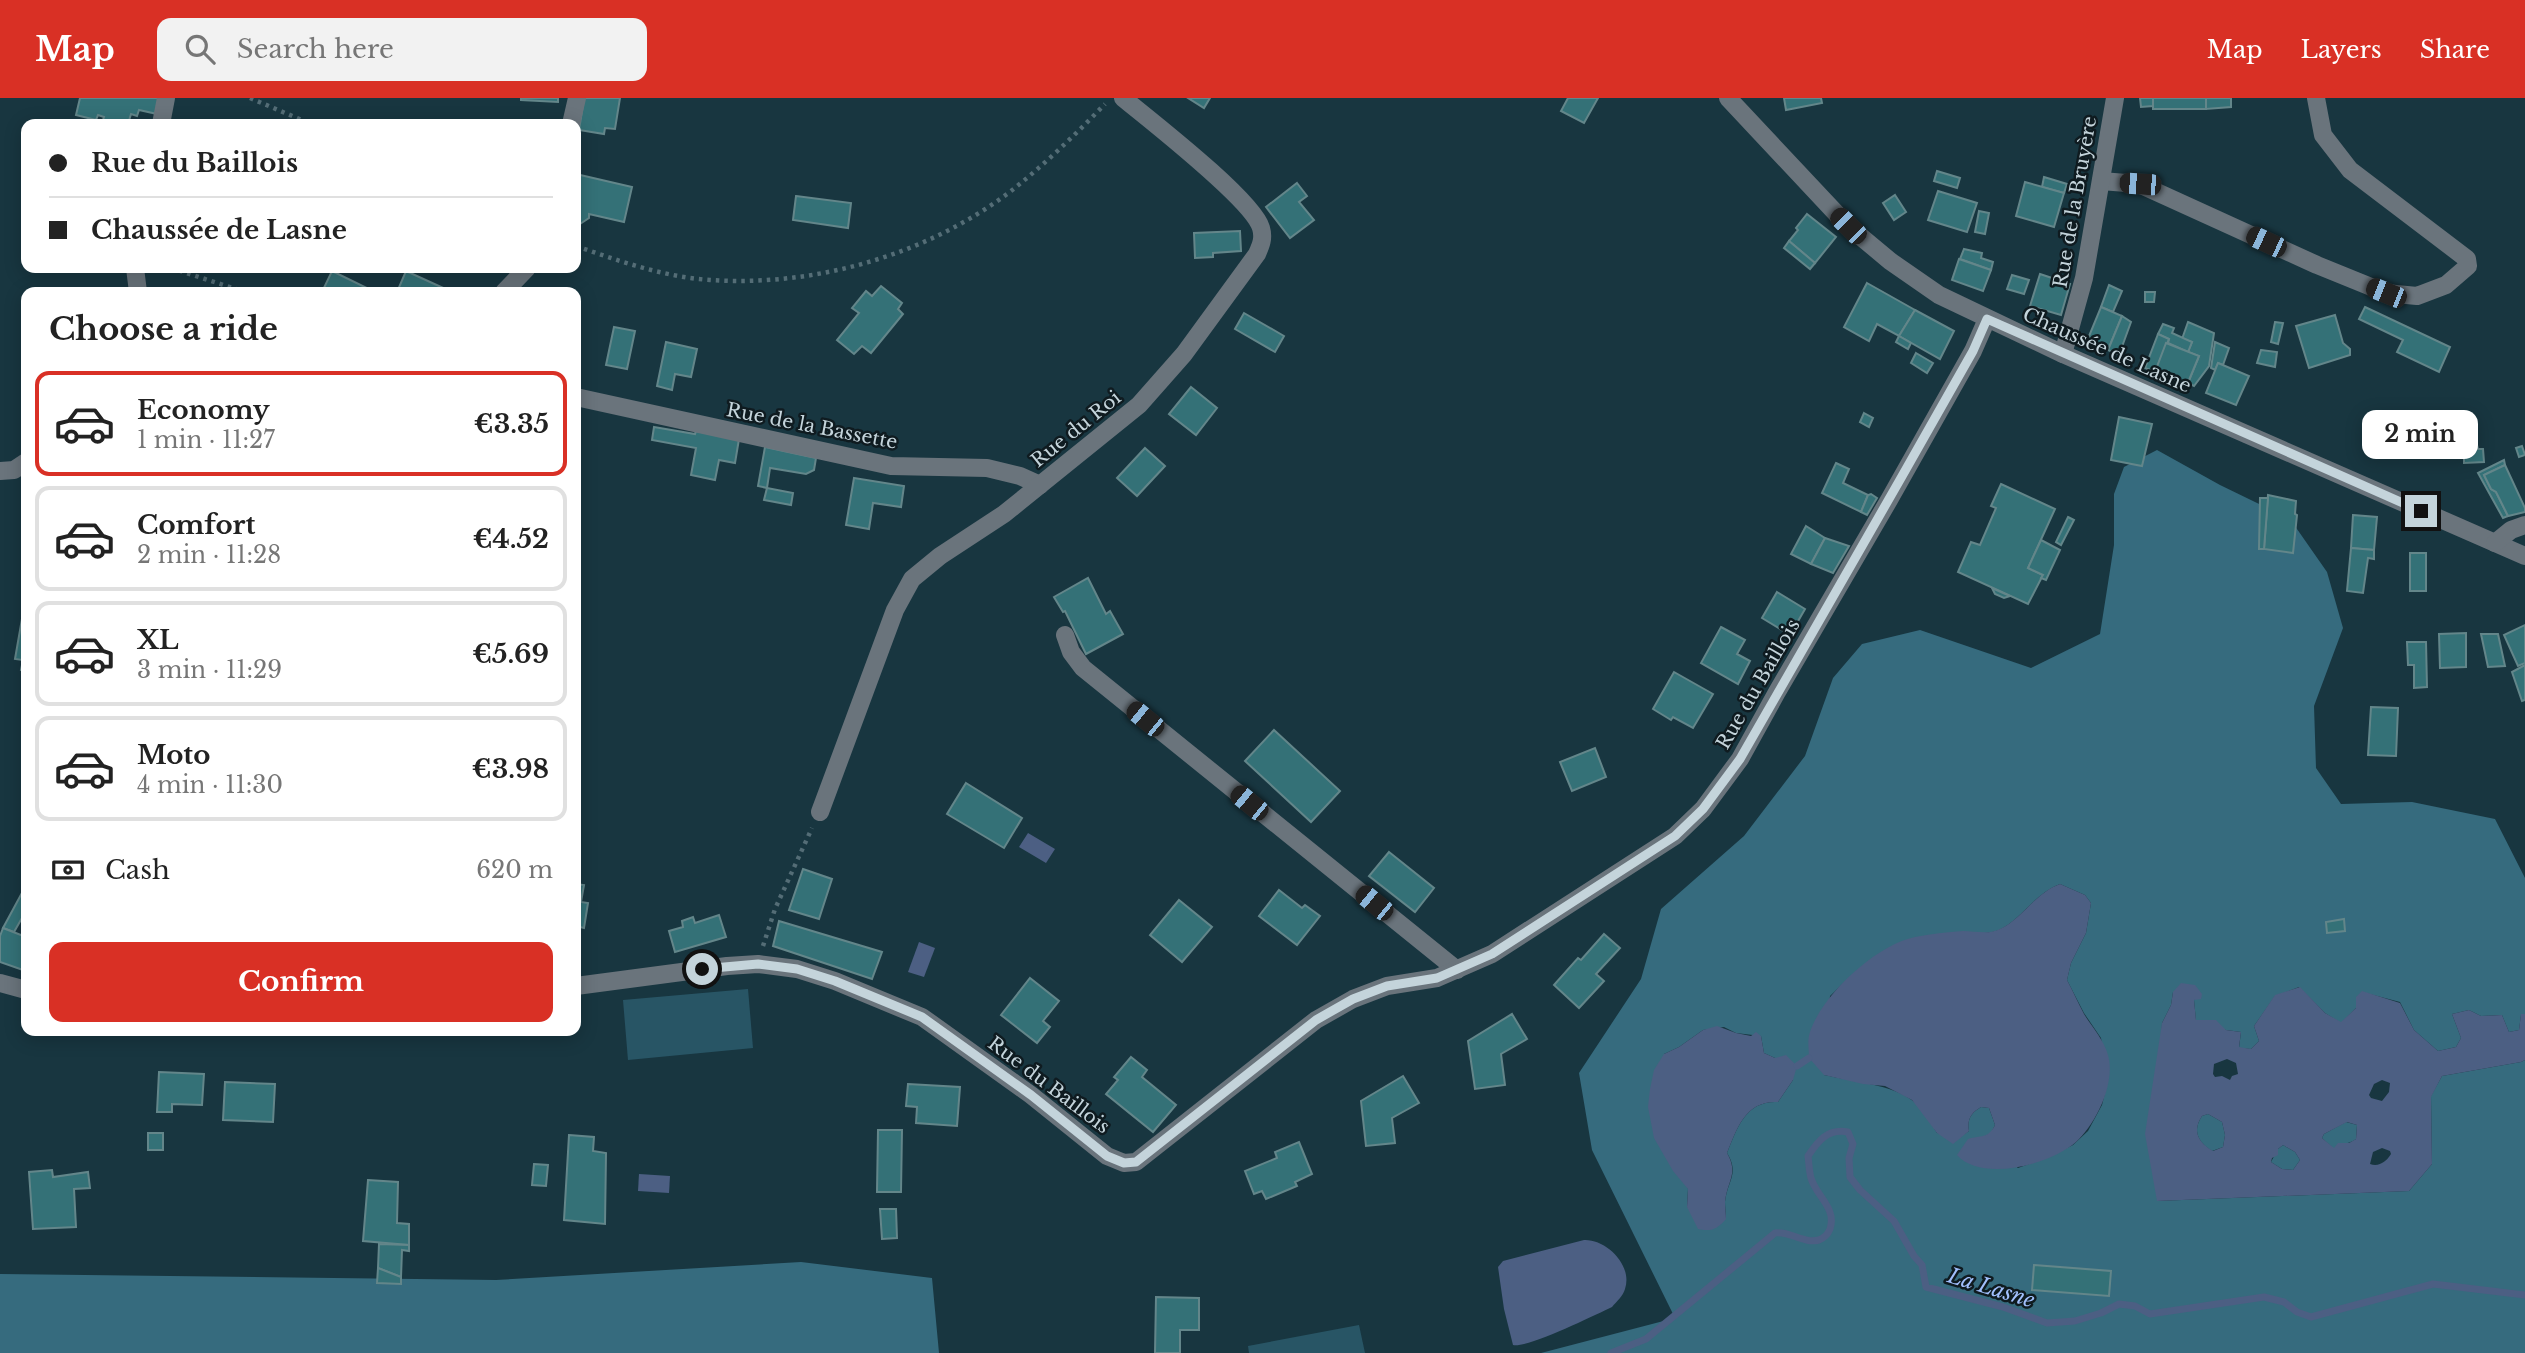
<!DOCTYPE html>
<meta charset="utf-8">
<style>
:root{--surface:#fff;--page:#f2f2f2;--text:#222;--muted:#767676;--line:#e0e0e0;--accent:#d93025}
body{margin:0;font-family:"Libre Baskerville",serif;background:var(--page);color:var(--text);height:100vh;display:flex;flex-direction:column;font-size:26px;white-space:nowrap}
*{box-sizing:border-box;margin:0}
p{font-size:23px;color:var(--muted)}
.icon{flex:none;width:38px;height:38px;fill:none;stroke:currentColor;stroke-width:2;stroke-linecap:round;stroke-linejoin:round}
.map{position:relative;flex:1;overflow:hidden}
.details{position:absolute;left:21px;top:189px;width:560px;height:749px;display:flex;flex-direction:column;background:var(--surface);border-radius:14px;box-shadow:0 4px 18px #0003}
.details>*{flex:none}
.hud{position:absolute;left:21px;top:21px;width:560px;height:154px;border-radius:14px;box-shadow:0 4px 18px #0003;display:grid;align-content:center;height:154px;padding:0 28px;background:var(--surface)}
.end{position:absolute;width:32px;height:32px;margin:-16px;border:9px solid #c4d4db;background:#111;box-shadow:0 0 0 4px #111}
.from{border-radius:50%}
.bubble{position:absolute;height:49px;border-radius:14px;background:var(--surface);box-shadow:0 4px 18px #0003;font-size:23px;font-weight:700;line-height:49px;text-align:center}
.car{position:absolute;width:21px;height:42px;margin:-21px -10px;border-radius:9px;box-shadow:0 0 5px 2px #0007;background:linear-gradient(#222 24%,#8ab4d8 0 40%,#222 0 76%,#8ab4d8 0 86%,#222 0)}
.hud b{display:flex;align-items:center;gap:24px;height:66px;font-size:26px}
.hud b+b{border-top:2px solid var(--line)}
.hud i{width:18px;height:18px;background:var(--text)}
ul{padding:0;list-style:none}
li{display:flex;align-items:center;gap:21px;height:105px;margin:0 14px 10px;padding:0 14px;border:4px solid var(--line);border-radius:14px}
li div{flex:1}
li b{display:block;font-size:26px}
li em{font-style:normal;font-weight:700}
li.selected{border-color:var(--accent)}
li>.icon{width:63px;height:63px;stroke-width:1.5}
h2{padding:0 28px;font-size:32px;line-height:84px}
.pay{display:flex;align-items:center;gap:18px;height:77px;padding:0 28px;font-size:26px}
.pay p{margin-inline-start:auto}
.action{display:flex;gap:14px;margin-top:auto;padding:14px 28px}
.action a{flex:1;height:80px;border-radius:14px;background:var(--accent);color:#fff;font-size:28px;font-weight:700;line-height:80px;text-align:center}
header{display:flex;align-items:center;gap:42px;box-sizing:border-box;height:98px;padding:0 35px;background:var(--accent);color:#fff}
header strong{font-size:33px}
nav{display:flex;gap:38px;margin-inline-start:auto;font-size:24px}
.search{width:490px;height:63px;background:var(--page);display:flex;align-items:center;gap:18px;box-sizing:border-box;padding:0 24px;border-radius:14px;color:var(--muted);font-size:26px}
.map>svg:first-child{display:block}
.green{fill:#285565}
.forest{fill:#366b7e;fill-rule:evenodd}
.water{fill:#4c5f83;fill-rule:evenodd}
.lines{fill:none;stroke-linecap:round;stroke-linejoin:round}
.stream{stroke:#4c5f83;stroke-width:7}
.building{fill:#347177;stroke:#63868a;stroke-width:2}
.path{stroke:#546d76;stroke-width:4.5;stroke-dasharray:3.5 5;stroke-linecap:butt}
.minor{stroke:#6a747c;stroke-width:18}
.route{stroke:#c4d4db;stroke-width:9}
.labels{text-anchor:middle;dominant-baseline:central;stroke-width:5;stroke-linejoin:round;paint-order:stroke}
.street-label{font-size:19px;fill:#c4d4db;stroke:#0f1b20}
.water-label{font-size:21px;font-style:italic;fill:#a1bffc;stroke:#0f1b20}
</style>
<header>
<strong>Map</strong>
<div class="search"><svg class="icon" aria-label="search" viewBox="0 0 24 24"><circle cx="10" cy="10" r="6"/><path d="M15 15l6 6"/></svg>Search here</div>
<nav><a>Map</a><a>Layers</a><a>Share</a></nav>
</header>
<div class="map">
<svg width="2525" height="1255" viewBox="0 0 2525 1255">
<rect width="100%" height="100%" fill="#183640"/>
<g class="green">
<polygon points="748,891 753,950 628,962 623,902"/>
<polygon points="1359,1227 1365,1255 1249,1255 1248,1248"/>
</g>
<g class="forest">
<path d="M2157 352 2220 387 2290 421 2327 474 2343 530 2314 608 2316 670 2341 706 2412 704 2495 721 2525 780V916L2521 917 2519 932 2509 934 2502 917 2481 918 2469 912 2452 916 2461 940 2456 949 2438 953 2414 932 2400 904 2362 894 2356 910 2341 925 2325 915 2299 889 2275 898 2254 928 2259 943 2251 951 2239 950 2241 934 2226 932 2196 923 2194 902 2196 900 2173 894 2171 907 2162 925 2157 1103 2409 1093 2432 1066 2431 998 2442 978 2521 964 2525 962V1255H1541L1675 1220 1592 1052 1579 975 1641 881 1661 811 1744 738 1805 658 1833 580 1862 546 1920 532 2031 570 2100 536 2114 447V396L2124 369ZM2060 786 2085 797 2091 805 2086 835 2071 865 2067 882 2084 915 2101 940 2108 983 2102 1007 2088 1033 2073 1047 2051 1058 2018 1070 1981 1040 1991 1035 1995 1027 1989 1010 1981 1009C1971 1015 1967 1021 1969 1033L1960 1039 1937 1035C1930 1024 1923 1012 1913 1003 1894 987 1850 983 1824 977L1830 898C1872 858 1891 841 1951 835 1966 833 1985 838 1999 832 2022 821 2034 796 2060 786ZM1724 929 1736 935 1761 938 1764 955 1775 960 1793 982 1778 1004C1746 1002 1737 1030 1727 1055 1740 1076 1727 1083 1725 1104 1725 1109 1726 1116 1726 1121L1687 1109 1688 1091 1664 956 1679 949 1703 932Z"/>
<path d="M2208 1016 2222 1024 2225 1037 2223 1049 2212 1053C2198 1044 2192 1033 2202 1018Z"/>
<path d="M2346 1024 2357 1027 2356 1041C2349 1047 2341 1044 2334 1051L2322 1040 2324 1036Z"/>
<polygon points="2283,1047 2295,1054 2300,1062 2293,1072 2282,1071 2271,1064 2278,1051"/>
<polygon points="801,1164 932,1180 939,1255 0,1255 0,1176 496,1182"/>
</g>
<g class="water">
<polygon points="1028,735 1055,751 1046,765 1019,749"/>
<path d="M2060 786 2085 797 2091 805 2086 835 2071 865 2067 882C2073 893 2078 905 2084 916 2092 929 2104 942 2108 957 2116 985 2096 1026 2076 1044 2051 1066 1982 1085 1957 1057L1968 1041C1981 1037 1988 1041 1995 1027L1989 1010 1981 1009C1971 1015 1967 1021 1969 1033L1953 1046 1937 1035 1912 1002 1885 988 1863 986 1824 977 1809 960C1809 952 1807 942 1810 934 1822 897 1876 847 1915 839 1930 836 1947 834 1963 833 1975 833 1989 837 2000 831 2023 820 2035 795 2060 786Z"/>
<polygon points="919,844 935,850 924,879 908,874"/>
<path d="M2181 885 2195 887 2202 896 2201 901 2194 902 2196 922H2216L2226 932 2241 934 2239 949 2251 951 2259 943 2254 928 2275 897 2300 889 2325 915 2341 924 2356 910V899L2362 893 2400 905 2414 932 2438 953 2456 949 2461 940 2452 916 2469 912 2481 918 2502 917 2509 934 2519 932 2521 916H2525V962L2521 964 2442 978 2431 999 2432 1066 2409 1093 2157 1103 2145 1036 2162 925 2171 907 2173 894ZM2227 961 2236 965 2238 976 2232 978 2230 982 2222 978 2215 979 2213 976 2214 966ZM2382 982 2390 985 2389 994 2382 1003 2371 1000 2369 997 2374 986ZM2208 1016 2222 1024 2225 1037 2223 1049 2213 1053C2198 1044 2192 1033 2202 1018ZM2347 1024 2357 1027 2356 1041 2349 1045H2338L2334 1050 2322 1040 2324 1036ZM2283 1047 2295 1054 2300 1062 2293 1072 2282 1071 2271 1064 2272 1060 2278 1057V1051ZM2382 1050 2390 1053 2391 1056C2386 1064 2379 1069 2370 1066L2373 1054Z"/>
<path d="M1717 928 1736 935 1751 938 1756 934 1761 938 1764 955 1775 960 1786 957 1797 968 1793 982 1778 1004C1746 1002 1737 1030 1727 1055 1739 1076 1727 1083 1725 1104 1725 1109 1726 1116 1726 1121 1717 1131 1712 1134 1698 1131L1687 1109 1688 1091 1673 1073 1654 1040 1648 1009 1650 991 1654 972 1664 956 1679 949 1703 932Z"/>
<polygon points="639,1076 670,1078 669,1095 638,1093"/>
<path d="M1584 1142C1606 1141 1633 1167 1625 1191 1623 1198 1617 1203 1612 1209 1595 1217 1526 1251 1513 1247L1504 1211 1498 1169 1503 1163Z"/>
</g>
<g class="lines">
<g class="stream">
<polyline points="1797,968 1809,960"/>
<path d="M1611 1255 1646 1241 1775 1135C1790 1133 1804 1146 1819 1142 1824 1140 1828 1136 1830 1131 1837 1110 1816 1098 1811 1080 1809 1073 1809 1065 1808 1058 1818 1043 1828 1030 1848 1034L1853 1046 1849 1060 1850 1079 1860 1092 1894 1123 1914 1158 1922 1167 1926 1189 2003 1209 2047 1225 2075 1223 2101 1215 2119 1206 2135 1208 2150 1216 2264 1199 2284 1204 2297 1214 2311 1219 2433 1186 2525 1197"/>
</g>
</g>
<g class="building">
<polygon points="80,0 161,0 157,16 139,12 137,18 131,16 128,26 103,22 104,19 98,17 96,22 76,17"/>
<polygon points="521,0 558,0 558,4 521,2"/>
<polygon points="584,0 620,0 615,31 605,30 604,36 579,32"/>
<polygon points="1188,0 1210,0 1204,10"/>
<polygon points="1568,0 1598,0 1584,25 1561,13"/>
<polygon points="1784,0 1821,0 1822,5 1786,12"/>
<polygon points="2140,0 2153,0 2153,8 2141,9"/>
<rect x="2153" y="0" width="53" height="11"/>
<polygon points="2206,0 2231,0 2231,9 2206,11"/>
<polygon points="1937,73 1960,80 1957,90 1934,83"/>
<polygon points="576,76 632,89 624,124 589,116 589,120 580,126 576,125"/>
<polygon points="2044,79 2067,86 2064,95 2042,89"/>
<polygon points="2025,84 2064,95 2054,129 2016,118"/>
<polygon points="1297,85 1307,98 1299,104 1314,122 1290,140 1266,109"/>
<polygon points="1938,93 1977,105 1967,134 1928,122"/>
<polygon points="1895,97 1906,114 1894,122 1883,105"/>
<polygon points="796,98 851,105 848,130 793,122"/>
<polygon points="1979,113 1989,115 1985,136 1975,134"/>
<polygon points="1807,116 1836,139 1815,165 1789,143 1798,132 1796,130"/>
<polygon points="1240,133 1241,153 1213,155 1213,159 1195,160 1194,135"/>
<polygon points="1789,143 1815,165 1810,171 1784,150"/>
<polygon points="1964,151 1982,155 1981,160 1993,164 1991,172 1960,161"/>
<polygon points="1959,161 1991,172 1983,193 1952,182"/>
<polygon points="332,173 373,193 372,194 322,194"/>
<polygon points="406,173 452,194 397,194"/>
<polygon points="2040,176 2070,186 2061,217 2030,208"/>
<polygon points="2012,177 2029,182 2024,196 2007,191"/>
<polygon points="1867,185 1915,212 1899,238 1877,226 1869,243 1844,229"/>
<polygon points="2109,187 2122,193 2113,214 2101,209"/>
<polygon points="881,188 902,205 898,211 903,216 871,255 862,248 854,256 837,242 859,215 852,210 866,193 872,198"/>
<polygon points="2145,194 2155,194 2154,204 2145,204"/>
<polygon points="2101,209 2122,218 2108,252 2087,243"/>
<polygon points="2365,209 2450,249 2439,274 2397,254 2403,242 2359,221"/>
<polygon points="1915,212 1954,233 1940,261 1899,238"/>
<polygon points="1244,215 1284,238 1275,254 1235,231"/>
<polygon points="2335,217 2343,245 2350,251 2350,257 2309,270 2296,228"/>
<polygon points="2122,218 2131,224 2119,257 2108,252"/>
<polygon points="2188,224 2214,235 2209,268 2194,288 2188,285 2199,258 2188,254 2192,244 2182,241"/>
<polygon points="2275,224 2283,225 2278,246 2271,244"/>
<polygon points="2163,226 2174,230 2172,235 2192,244 2188,254 2168,245 2169,241 2158,236"/>
<polygon points="614,229 635,233 627,271 606,267"/>
<polygon points="2158,236 2169,241 2155,274 2145,270"/>
<polygon points="1899,238 1911,245 1908,251 1896,244"/>
<polygon points="666,244 697,251 691,279 675,276 672,292 657,288"/>
<polygon points="2215,244 2229,250 2223,267 2218,265 2215,272 2211,270"/>
<polygon points="2166,245 2199,258 2187,287 2155,274"/>
<polygon points="2261,252 2277,254 2275,269 2257,265"/>
<polygon points="1916,255 1933,265 1927,275 1911,265"/>
<polygon points="2218,265 2249,278 2236,307 2206,295"/>
<polygon points="1191,289 1217,310 1196,337 1169,316"/>
<polygon points="1864,315 1873,320 1869,329 1860,324"/>
<polygon points="2119,319 2152,326 2142,368 2111,362"/>
<polygon points="654,329 695,336 696,333 739,341 735,365 719,362 715,382 691,377 696,350 652,342"/>
<polygon points="2464,347 2477,347 2478,351 2483,351 2484,364 2464,365"/>
<polygon points="2522,348 2525,357 2519,359 2516,350"/>
<polygon points="765,349 816,360 814,372 806,376 770,370 767,390 758,388"/>
<polygon points="1145,350 1165,368 1137,398 1117,380"/>
<polygon points="2504,362 2505,367 2484,377 2491,391 2496,394 2508,418 2503,420 2478,375"/>
<polygon points="1836,365 1849,371 1843,385 1868,397 1861,414 1822,395"/>
<polygon points="2505,367 2525,410 2525,414 2508,418 2496,394 2491,391 2484,377"/>
<polygon points="854,380 904,388 901,409 873,405 869,431 846,427"/>
<polygon points="2001,386 2055,411 2028,470 2043,477 2028,506 1958,474 1971,444 1980,447 1996,410 1991,408"/>
<polygon points="767,390 793,395 791,407 764,402"/>
<polygon points="1871,396 1877,400 1867,417 1861,414 1868,397"/>
<polygon points="2268,397 2296,403 2295,416 2297,417 2293,455 2264,451"/>
<polygon points="2260,400 2268,400 2264,451 2259,451"/>
<polygon points="2353,417 2377,419 2374,452 2351,450"/>
<polygon points="2068,419 2074,422 2061,447 2056,444"/>
<polygon points="1806,428 1825,440 1811,466 1791,456"/>
<polygon points="1825,440 1849,448 1833,475 1811,466"/>
<polygon points="2041,442 2060,452 2046,482 2041,480 2043,477 2028,470"/>
<polygon points="2351,450 2374,452 2374,461 2368,460 2363,495 2347,493"/>
<rect x="2410" y="455" width="16" height="38"/>
<polygon points="1088,480 1106,516 1110,513 1123,536 1086,556 1065,513 1063,514 1054,499"/>
<polygon points="1992,490 2010,498 2004,500 1995,496"/>
<polygon points="1777,494 1805,511 1790,537 1762,520"/>
<polygon points="23,515 26,516 26,573 21,572 23,562 15,561"/>
<polygon points="2525,527 2525,565 2518,568 2504,537"/>
<polygon points="1721,529 1745,542 1737,556 1750,563 1738,586 1701,565"/>
<polygon points="2466,535 2466,569 2440,570 2439,536"/>
<polygon points="2481,536 2498,536 2505,568 2488,569"/>
<polygon points="2407,544 2426,544 2427,589 2414,590 2414,567 2408,567"/>
<polygon points="2525,567 2525,602 2522,603 2512,574"/>
<polygon points="1674,574 1713,596 1693,630 1673,619 1671,622 1653,611"/>
<polygon points="2371,609 2398,610 2396,658 2368,657"/>
<polygon points="1274,632 1340,693 1311,724 1245,663"/>
<polygon points="1595,650 1606,679 1572,693 1560,664"/>
<polygon points="966,685 1022,720 1004,750 947,716"/>
<polygon points="1389,754 1434,790 1415,814 1369,778"/>
<polygon points="803,771 832,781 819,821 789,812"/>
<polygon points="576,786 584,787 581,804 588,805 584,830 576,828"/>
<polygon points="1279,792 1302,810 1305,807 1320,818 1297,847 1259,818"/>
<polygon points="23,793 26,794 26,813 14,834 3,830"/>
<polygon points="1179,802 1212,829 1182,864 1150,837"/>
<polygon points="719,817 726,839 675,854 669,833 683,829 682,823 693,819 695,825"/>
<polygon points="2344,821 2345,833 2327,835 2326,824"/>
<polygon points="779,823 882,854 872,881 773,848"/>
<polygon points="3,830 26,839 26,873 0,864 0,838"/>
<polygon points="1604,836 1620,850 1596,876 1604,883 1579,910 1554,887 1578,860 1581,862"/>
<polygon points="1030,880 1059,903 1043,923 1050,929 1037,945 1001,917"/>
<polygon points="1512,916 1527,941 1501,956 1505,987 1475,991 1468,943"/>
<polygon points="1131,959 1147,972 1142,979 1176,1007 1153,1034 1106,996 1118,982 1114,979"/>
<polygon points="159,974 204,976 202,1007 172,1006 172,1014 157,1014"/>
<polygon points="1403,978 1419,1005 1392,1020 1395,1045 1366,1048 1361,1003"/>
<polygon points="225,984 275,986 273,1024 223,1022"/>
<polygon points="908,986 960,989 957,1028 916,1025 917,1009 906,1008"/>
<polygon points="878,1032 902,1032 901,1094 877,1094"/>
<rect x="148" y="1035" width="15" height="17"/>
<polygon points="569,1037 594,1039 593,1053 606,1055 605,1126 564,1122"/>
<polygon points="1299,1044 1312,1076 1295,1084 1297,1088 1266,1101 1262,1093 1254,1096 1245,1073 1277,1060 1275,1054"/>
<polygon points="534,1066 548,1067 546,1088 532,1087"/>
<polygon points="52,1072 53,1079 88,1074 90,1090 74,1091 76,1129 33,1131 29,1074"/>
<polygon points="368,1082 398,1084 397,1125 409,1126 409,1147 363,1143"/>
<polygon points="880,1111 896,1111 897,1140 882,1141"/>
<polygon points="379,1146 409,1147 409,1153 402,1152 401,1179 378,1170"/>
<polygon points="2034,1167 2111,1173 2109,1198 2032,1192"/>
<polygon points="378,1170 401,1179 401,1186 377,1185"/>
<polygon points="1156,1199 1199,1200 1199,1232 1180,1232 1180,1255 1155,1255"/>
</g>
<g class="lines">
<g class="path">
<polyline points="250,0 311,26"/>
<path d="M576 148C619 163 664 179 710 182 815 189 927 157 1011 93 1044 67 1075 37 1105 6"/>
<polyline points="171,170 245,194"/>
<polyline points="763,848 775,811 812,730"/>
</g>
<g class="minor">
<polyline points="1728,0 1848,128 1890,163 1939,197 2063,256 2525,458"/>
<polyline points="161,26 166,0"/>
<polyline points="571,26 577,0"/>
<polyline points="2101,83 2139,86 2317,167 2386,195 2417,198 2446,187 2468,168 2467,161 2350,72 2323,37 2316,0"/>
<polyline points="135,170 138,194"/>
<polyline points="504,194 527,170"/>
<polyline points="2063,256 2084,180 2115,0"/>
<polyline points="576,299 891,368 987,370 1020,378 1040,387"/>
<polyline points="0,373 14,372 26,364"/>
<polyline points="2495,445 2511,432 2525,427"/>
<polyline points="1065,537 1071,554 1083,570 1457,872"/>
<path d="M820 714 895 512 912 481 940 458 1004 416 1139 307 1184 256 1257 156C1261 147 1264 140 1261 130 1253 102 1151 23 1123 0"/>
<polyline points="0,885 26,892"/>
<polyline points="576,888 727,868 758,866 797,871 835,883 922,919 1031,997 1107,1058 1124,1065 1136,1064 1316,922 1353,901 1387,888 1437,880 1492,856 1675,738 1703,711 1740,661 1777,594 1889,402 1973,253 1987,221"/>
</g>
</g>
<g class="lines">
<polyline class="route" points="702,871 758,866 797,871 835,883 922,919 1031,997 1107,1058 1124,1065 1136,1064 1316,922 1353,901 1387,888 1437,880 1492,856 1675,738 1703,711 1740,661 1901,380 1973,253 1987,221 2421,413"/>
</g>
<g class="labels">
<g class="street-label">
<text transform="translate(2075 104) rotate(-80)">Rue de la Bruyère</text>
<text transform="translate(2107 252) rotate(24)">Chaussée de Lasne</text>
<text transform="translate(812 328) rotate(11)">Rue de la Bassette</text>
<text transform="translate(1076 331) rotate(-39)">Rue du Roi</text>
<text transform="translate(1758 586) rotate(-60)">Rue du Baillois</text>
<text transform="translate(1049 987) rotate(37)">Rue du Baillois</text>
</g>
<g class="water-label">
<text transform="translate(1991 1190) rotate(17)">La Lasne</text>
</g>
</g>
</svg>
<i class="end from" style="left:702px;top:871px"></i>
<i class="end" style="left:2421px;top:413px"></i>
<div class="bubble" style="left:2362px;top:312px;width:116px">2 min</div>
<i class="car" style="left:2140px;top:86px;rotate:274deg"></i>
<i class="car" style="left:1848px;top:128px;rotate:315deg"></i>
<i class="car" style="left:2266px;top:144px;rotate:295deg"></i>
<i class="car" style="left:2386px;top:195px;rotate:292deg"></i>
<i class="car" style="left:1145px;top:621px;rotate:309deg"></i>
<i class="car" style="left:1249px;top:705px;rotate:309deg"></i>
<i class="car" style="left:1374px;top:805px;rotate:309deg"></i>
<div class="hud">
<b><i class="from"></i>Rue du Baillois</b>
<b><i></i>Chaussée de Lasne</b>
</div>
<section class="details">
<h2>Choose a ride</h2>
<ul>
<li class="selected"><svg class="icon" aria-label="car" viewBox="0 0 24 24"><path d="M5 17H2v-5l4-1 3-4h7l3 4 3 1v5h-3M9 17h6M6 11h13"/><circle cx="7" cy="17" r="2"/><circle cx="17" cy="17" r="2"/></svg><div><b>Economy</b><p>1 min · 11:27</p></div><em>€3.35</em></li>
<li><svg class="icon" aria-label="car" viewBox="0 0 24 24"><path d="M5 17H2v-5l4-1 3-4h7l3 4 3 1v5h-3M9 17h6M6 11h13"/><circle cx="7" cy="17" r="2"/><circle cx="17" cy="17" r="2"/></svg><div><b>Comfort</b><p>2 min · 11:28</p></div><em>€4.52</em></li>
<li><svg class="icon" aria-label="car" viewBox="0 0 24 24"><path d="M5 17H2v-5l4-1 3-4h7l3 4 3 1v5h-3M9 17h6M6 11h13"/><circle cx="7" cy="17" r="2"/><circle cx="17" cy="17" r="2"/></svg><div><b>XL</b><p>3 min · 11:29</p></div><em>€5.69</em></li>
<li><svg class="icon" aria-label="car" viewBox="0 0 24 24"><path d="M5 17H2v-5l4-1 3-4h7l3 4 3 1v5h-3M9 17h6M6 11h13"/><circle cx="7" cy="17" r="2"/><circle cx="17" cy="17" r="2"/></svg><div><b>Moto</b><p>4 min · 11:30</p></div><em>€3.98</em></li>
</ul>
<div class="pay"><svg class="icon" aria-label="cash" viewBox="0 0 24 24"><path d="M3 7h18v10H3z"/><circle cx="12" cy="12" r="2"/></svg>Cash<p>620 m</p></div>
<div class="action"><a>Confirm</a></div>
</section>
</div>
